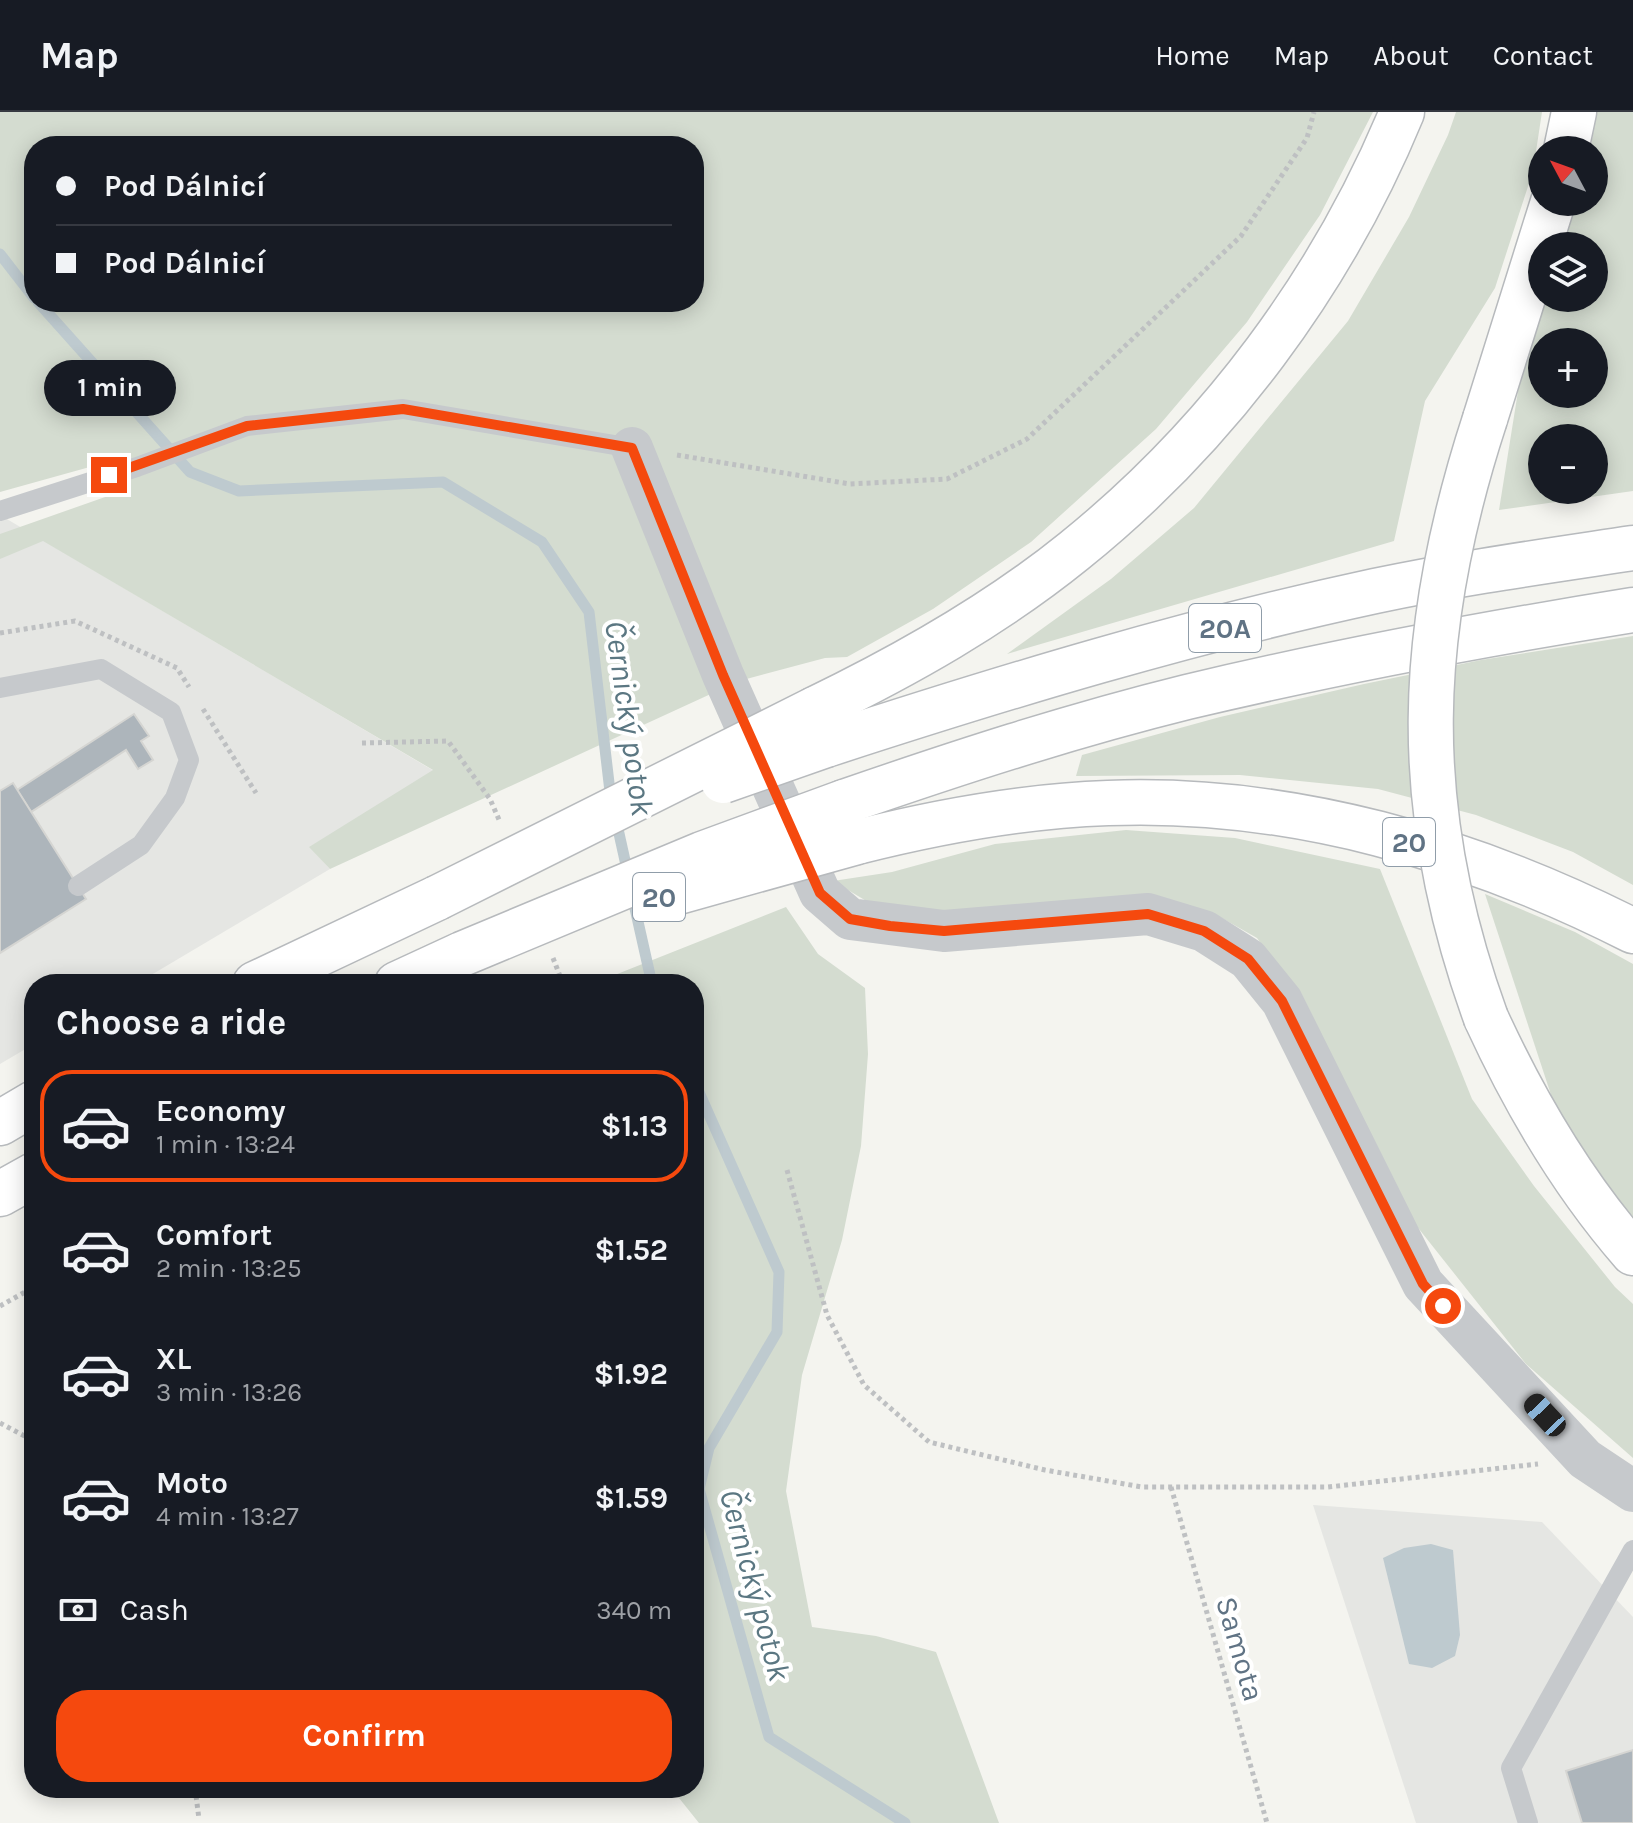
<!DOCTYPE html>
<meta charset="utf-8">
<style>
:root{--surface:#171b24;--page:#20242c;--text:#f1f3f6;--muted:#9ea1a6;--line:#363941;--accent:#f5490e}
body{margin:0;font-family:Karla,sans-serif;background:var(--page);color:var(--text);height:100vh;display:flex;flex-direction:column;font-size:30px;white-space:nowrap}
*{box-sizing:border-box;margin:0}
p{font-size:26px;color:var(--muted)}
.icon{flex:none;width:44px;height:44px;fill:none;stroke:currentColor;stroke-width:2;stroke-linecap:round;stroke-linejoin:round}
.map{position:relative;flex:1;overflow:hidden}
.side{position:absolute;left:24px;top:862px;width:680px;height:824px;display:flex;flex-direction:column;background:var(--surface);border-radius:32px;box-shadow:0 4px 20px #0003}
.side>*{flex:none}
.top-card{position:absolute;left:24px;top:24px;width:680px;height:176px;border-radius:32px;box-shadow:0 4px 20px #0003;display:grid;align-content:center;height:176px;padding:0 32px;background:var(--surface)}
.needle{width:52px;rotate:311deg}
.controls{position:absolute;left:1528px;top:24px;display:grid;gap:16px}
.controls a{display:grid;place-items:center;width:80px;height:80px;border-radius:50%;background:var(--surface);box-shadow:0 4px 20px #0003;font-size:40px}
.end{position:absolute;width:36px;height:36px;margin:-18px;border:10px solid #f5490e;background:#fff;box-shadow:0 0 0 4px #fff}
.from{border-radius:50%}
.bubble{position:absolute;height:56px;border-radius:28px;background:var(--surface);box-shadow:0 4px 20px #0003;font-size:26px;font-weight:700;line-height:56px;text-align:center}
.car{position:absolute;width:24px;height:48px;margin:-24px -12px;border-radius:10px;box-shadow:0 0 6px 2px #0007;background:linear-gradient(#222 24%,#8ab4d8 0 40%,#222 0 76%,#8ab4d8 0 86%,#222 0)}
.top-card b{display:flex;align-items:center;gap:28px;height:76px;font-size:30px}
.top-card b+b{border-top:2px solid var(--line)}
.top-card i{width:20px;height:20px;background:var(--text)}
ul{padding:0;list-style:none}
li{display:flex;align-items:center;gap:24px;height:112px;margin:0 16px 12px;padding:0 16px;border:4px solid transparent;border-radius:32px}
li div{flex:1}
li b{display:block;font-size:30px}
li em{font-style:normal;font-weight:700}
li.active{border-color:var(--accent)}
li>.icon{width:72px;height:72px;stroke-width:1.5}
h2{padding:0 32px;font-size:36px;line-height:96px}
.pay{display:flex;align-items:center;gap:20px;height:88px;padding:0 32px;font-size:30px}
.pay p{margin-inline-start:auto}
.primary-button{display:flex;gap:16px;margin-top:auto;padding:16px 32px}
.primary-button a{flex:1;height:92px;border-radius:32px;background:var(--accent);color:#fff;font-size:32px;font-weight:700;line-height:92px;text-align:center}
header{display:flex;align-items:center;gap:48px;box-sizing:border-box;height:112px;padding:0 40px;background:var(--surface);border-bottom:2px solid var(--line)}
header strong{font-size:38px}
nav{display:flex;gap:44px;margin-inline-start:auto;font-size:28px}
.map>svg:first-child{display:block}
.built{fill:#e5e6e3}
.green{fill:#d4dcd0;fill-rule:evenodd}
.water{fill:#becacf}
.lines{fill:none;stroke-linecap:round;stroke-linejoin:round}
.stream{stroke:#becacf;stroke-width:11}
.building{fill:#adb5bb;stroke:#d5d5d2;stroke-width:2}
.highway-casing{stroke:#b7babd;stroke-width:47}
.path{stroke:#bec0c2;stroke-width:5;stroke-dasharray:4 4;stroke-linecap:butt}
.lane{stroke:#c6c9cc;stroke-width:20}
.street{stroke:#c6c9cc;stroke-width:42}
.highway{stroke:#fff;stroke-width:44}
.highway-bridge-casing{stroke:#b7babd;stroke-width:47;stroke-linecap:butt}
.highway-bridge{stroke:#fff;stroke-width:44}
.route{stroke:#f5490e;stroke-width:10}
.labels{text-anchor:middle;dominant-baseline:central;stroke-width:8;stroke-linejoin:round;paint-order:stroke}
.shield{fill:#fff;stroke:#909da9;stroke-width:2}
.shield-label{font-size:28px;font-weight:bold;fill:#607384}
.street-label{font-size:30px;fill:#607384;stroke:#fff}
.water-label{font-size:32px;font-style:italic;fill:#5b7782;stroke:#fff}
</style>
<header>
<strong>Map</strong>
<nav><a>Home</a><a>Map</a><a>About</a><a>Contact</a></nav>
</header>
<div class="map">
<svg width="1633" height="1711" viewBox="0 0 1633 1711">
<rect width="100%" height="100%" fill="#f4f4ef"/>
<g class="built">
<polygon points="0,403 434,659 310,735 330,757 136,872 34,872 34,932 0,952"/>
<polygon points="1313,1393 1542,1410 1633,1505 1633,1711 1416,1711"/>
</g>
<g class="green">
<path d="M0 0H1373L1320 103 1247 210 1156 317 1031 430 933 497 847 545 825 546 739 569 330 757 309 735 433 658 43 429 0 447V422L108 384 122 346 0 380ZM34 34H694V190H34Z"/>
<polygon points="1456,0 1542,0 1533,59 1495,176 1425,289 1394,429 1007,542 1111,467 1194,396 1348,209 1409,105 1448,23"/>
<path d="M1597 0H1633V379L1499 398 1519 273 1546 186H1594V134H1562L1577 90H1594V38H1590ZM1542 230H1594V282H1542ZM1542 326H1594V378H1542Z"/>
<polygon points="1633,524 1633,773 1573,740 1476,703 1378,677 1240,663 1076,664 1082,643 1220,605 1364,572 1481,548"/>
<polygon points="1126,718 1235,726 1380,757 1472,987 1534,1074 1615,1175 1633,1192 1633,1346 1526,1252 1396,1088 1293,876 1257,826 1213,801 934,799 878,796 833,769 892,760 995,732"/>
<polygon points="1485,782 1575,820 1633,852 1633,1105 1613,1083 1556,998"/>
<polygon points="786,795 818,842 865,876 868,942 861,1034 842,1128 802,1263 786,1379 812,1515 876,1524 936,1540 999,1711 699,1711 671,1676 694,1676 694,872 592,872"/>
</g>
<polygon class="water" points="1431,1432 1453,1438 1460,1523 1455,1544 1432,1556 1409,1552 1383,1446 1404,1436"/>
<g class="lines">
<g class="stream">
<polyline points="0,142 34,186"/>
<polyline points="38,190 190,360 239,379 443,370 542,430 589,500 611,688"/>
<polyline points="616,708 628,762"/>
<polyline points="632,783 652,872"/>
<polyline points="694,969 779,1160 777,1220 709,1336 699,1377 769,1625 905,1711"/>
</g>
</g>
<g class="building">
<polygon points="134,602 149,624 141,629 153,648 138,657 126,638 31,700 17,678"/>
<polygon points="13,671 86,787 0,841 0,679"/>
<polygon points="1633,1638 1633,1711 1582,1711 1566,1659"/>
</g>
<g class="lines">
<g class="highway-casing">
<g id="highway">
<polyline points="1566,38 1574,0"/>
<polyline points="1485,307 1553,90"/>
<path d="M815 597C906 553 995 503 1074 439 1217 324 1332 170 1402 0"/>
<path d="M826 633C1007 574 1189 519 1375 479 1460 461 1547 449 1633 436"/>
<path d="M844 690C957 651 1070 614 1187 585 1334 550 1483 522 1633 498"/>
<path d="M857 730C940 709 1023 694 1108 691 1290 684 1472 737 1633 819"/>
<polyline points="255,872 437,786"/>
<polyline points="397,872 462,842"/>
<path d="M1486 906C1525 991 1571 1070 1633 1141"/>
<polyline points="0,1011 34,991"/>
<polyline points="0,1082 34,1063"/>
</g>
</g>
<g class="path">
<polyline points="677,343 850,372 947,367 1027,327 1241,124 1307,26 1314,0"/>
<polyline points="0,521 75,509 177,556 189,575"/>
<polyline points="203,597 256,681"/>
<polyline points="362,631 448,629 490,687 500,710"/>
<polyline points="553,846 563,872"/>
<polyline points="787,1058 827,1203 864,1273 929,1330 1045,1358 1142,1375 1328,1375 1538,1352"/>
<polyline points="0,1194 34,1175"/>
<polyline points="0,1311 34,1329"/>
<polyline points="1171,1375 1267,1711"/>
<polyline points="195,1676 199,1707"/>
</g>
<g class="lane">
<polyline points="0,399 137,355 247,314 403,297 632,336"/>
<polyline points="0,576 101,557 171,600 189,648 175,686 141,733 78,774"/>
<polyline points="1528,1711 1511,1656 1633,1438"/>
</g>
<polyline class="street" points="632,336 723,563 820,781 850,807 944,819 1148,802 1204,819 1248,847 1282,889 1423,1172 1585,1347 1633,1379"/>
<use href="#highway" class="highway"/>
<g class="highway-bridge-casing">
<g id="highway-bridge">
<path d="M1485 307C1416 518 1409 695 1486 906"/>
<polyline points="723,669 826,633"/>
<polyline points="660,785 857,730"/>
<polyline points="437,786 815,597"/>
<polyline points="462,842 702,742 844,690"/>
</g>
</g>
<use href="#highway-bridge" class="highway-bridge"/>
</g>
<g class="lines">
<polyline class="route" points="109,363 247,314 403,297 632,336 723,563 820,781 850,807 890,814 944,819 1148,802 1204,819 1248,847 1282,889 1423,1172 1443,1194"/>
</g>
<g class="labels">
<g class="shield">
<rect x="1189" y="492" width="72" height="48" rx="6"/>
<rect x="1383" y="706" width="52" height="48" rx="6"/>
<rect x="633" y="761" width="52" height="48" rx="6"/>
</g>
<g class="shield-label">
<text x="1225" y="516">20A</text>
<text x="1409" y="730">20</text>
<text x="659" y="785">20</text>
</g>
<g class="street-label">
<text transform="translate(1240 1537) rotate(74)">Samota</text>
</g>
<g class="water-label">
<text transform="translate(629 606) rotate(82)">Černický potok</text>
<text transform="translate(755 1473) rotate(75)">Černický potok</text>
</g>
</g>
</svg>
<div class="controls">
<a><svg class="needle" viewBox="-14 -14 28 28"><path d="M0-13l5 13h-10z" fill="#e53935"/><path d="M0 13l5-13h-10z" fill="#9ea1a6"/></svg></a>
<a><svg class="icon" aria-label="layers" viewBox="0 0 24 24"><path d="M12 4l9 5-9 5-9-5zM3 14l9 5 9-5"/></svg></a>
<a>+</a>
<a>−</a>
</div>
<i class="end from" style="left:1443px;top:1194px"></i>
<i class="end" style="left:109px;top:363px"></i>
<div class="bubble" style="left:44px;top:248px;width:132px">1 min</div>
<i class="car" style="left:1545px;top:1303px;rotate:317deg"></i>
<div class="top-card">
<b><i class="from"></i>Pod Dálnicí</b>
<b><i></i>Pod Dálnicí</b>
</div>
<section class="side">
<h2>Choose a ride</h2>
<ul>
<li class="active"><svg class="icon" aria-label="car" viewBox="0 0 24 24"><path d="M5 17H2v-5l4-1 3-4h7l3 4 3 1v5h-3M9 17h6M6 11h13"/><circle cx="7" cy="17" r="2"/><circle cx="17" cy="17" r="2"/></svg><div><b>Economy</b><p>1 min · 13:24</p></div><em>$1.13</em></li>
<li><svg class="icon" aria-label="car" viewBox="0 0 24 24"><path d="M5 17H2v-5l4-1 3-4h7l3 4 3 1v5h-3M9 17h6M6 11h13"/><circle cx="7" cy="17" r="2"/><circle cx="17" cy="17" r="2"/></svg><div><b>Comfort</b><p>2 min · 13:25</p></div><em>$1.52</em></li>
<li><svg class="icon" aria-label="car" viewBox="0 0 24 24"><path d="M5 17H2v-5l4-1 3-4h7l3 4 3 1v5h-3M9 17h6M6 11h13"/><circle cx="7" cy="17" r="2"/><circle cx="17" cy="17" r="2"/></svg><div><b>XL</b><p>3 min · 13:26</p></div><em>$1.92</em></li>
<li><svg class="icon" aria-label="car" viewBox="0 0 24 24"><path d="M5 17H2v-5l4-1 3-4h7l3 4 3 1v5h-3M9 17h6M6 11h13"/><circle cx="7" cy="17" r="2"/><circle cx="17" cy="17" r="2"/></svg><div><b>Moto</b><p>4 min · 13:27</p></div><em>$1.59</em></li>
</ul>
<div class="pay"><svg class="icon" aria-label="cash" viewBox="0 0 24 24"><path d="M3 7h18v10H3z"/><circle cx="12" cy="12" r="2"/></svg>Cash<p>340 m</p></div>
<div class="primary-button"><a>Confirm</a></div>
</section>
</div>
